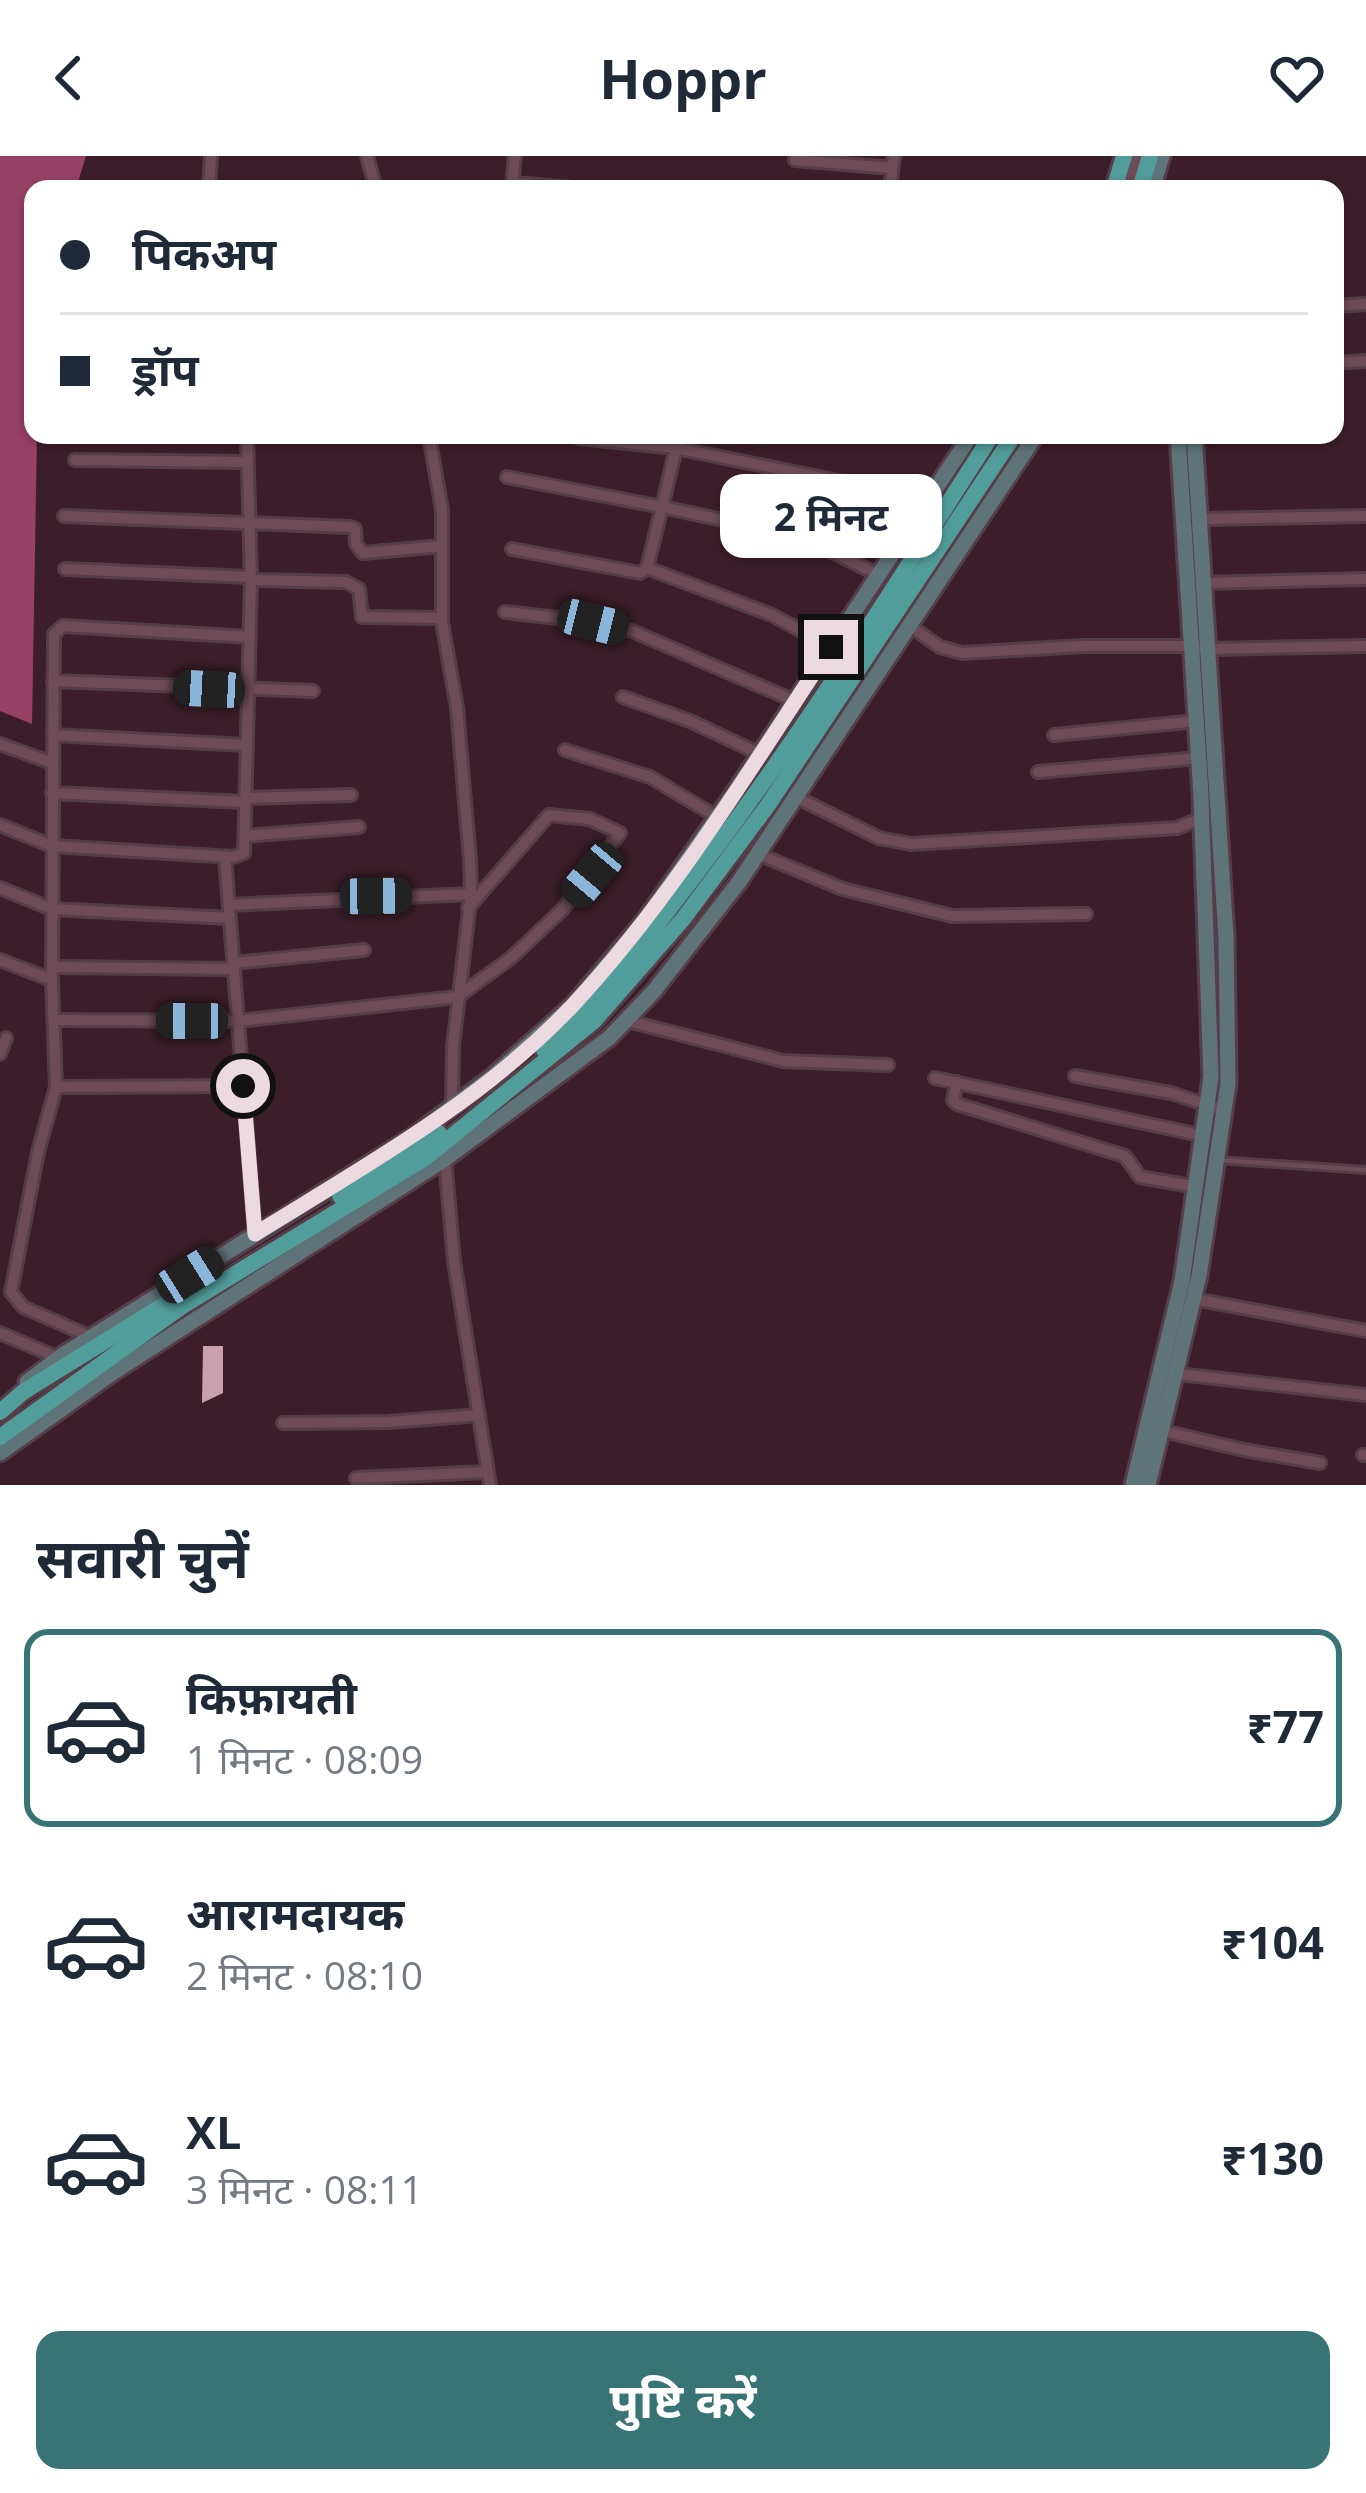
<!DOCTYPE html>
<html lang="hi">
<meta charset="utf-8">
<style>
:root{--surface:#fff;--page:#f2f2f3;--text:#1f2937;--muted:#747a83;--line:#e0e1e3;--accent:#387376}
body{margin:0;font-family:"Open Sans","Noto Sans Devanagari",sans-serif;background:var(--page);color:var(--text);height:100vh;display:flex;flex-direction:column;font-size:45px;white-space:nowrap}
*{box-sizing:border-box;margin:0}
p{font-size:39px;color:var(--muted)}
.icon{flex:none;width:66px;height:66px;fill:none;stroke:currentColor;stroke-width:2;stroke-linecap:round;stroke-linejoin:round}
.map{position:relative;height:1329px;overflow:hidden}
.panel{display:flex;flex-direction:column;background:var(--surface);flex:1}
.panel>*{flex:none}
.guide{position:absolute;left:24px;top:24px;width:1320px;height:264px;border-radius:24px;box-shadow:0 3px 9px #0004;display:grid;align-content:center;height:264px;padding:0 36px;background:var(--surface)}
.end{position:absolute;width:54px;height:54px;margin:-27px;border:15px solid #edd9e0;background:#111;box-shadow:0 0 0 6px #111}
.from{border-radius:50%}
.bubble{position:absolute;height:84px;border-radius:24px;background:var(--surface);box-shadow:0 3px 9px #0004;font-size:39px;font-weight:700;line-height:84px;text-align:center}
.car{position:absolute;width:36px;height:72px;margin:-36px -18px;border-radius:15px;box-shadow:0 0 9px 3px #0007;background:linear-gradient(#222 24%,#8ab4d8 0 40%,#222 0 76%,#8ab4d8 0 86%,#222 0)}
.guide b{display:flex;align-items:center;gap:42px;height:114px;font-size:45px}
.guide b+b{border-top:3px solid var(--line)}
.guide i{width:30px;height:30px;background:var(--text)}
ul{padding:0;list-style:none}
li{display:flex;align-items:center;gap:36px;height:198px;margin:0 24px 18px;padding:0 12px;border:6px solid transparent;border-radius:24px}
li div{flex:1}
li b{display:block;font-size:45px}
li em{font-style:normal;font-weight:700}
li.active{border-color:var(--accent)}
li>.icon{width:108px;height:108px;stroke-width:1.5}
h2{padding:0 36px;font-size:54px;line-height:144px}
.action{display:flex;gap:24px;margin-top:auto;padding:24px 36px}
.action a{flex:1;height:138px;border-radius:24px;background:var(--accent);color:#fff;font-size:48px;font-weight:700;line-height:138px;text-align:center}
header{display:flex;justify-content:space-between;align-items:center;height:156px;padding:0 36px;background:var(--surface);font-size:54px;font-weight:700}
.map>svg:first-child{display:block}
.water{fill:#974165}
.building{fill:#c7a1ae}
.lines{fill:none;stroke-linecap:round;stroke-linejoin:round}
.lane-casing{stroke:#563e48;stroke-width:10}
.street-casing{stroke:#563e48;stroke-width:16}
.secondary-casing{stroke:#563e48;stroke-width:21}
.primary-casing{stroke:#563e48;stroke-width:22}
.lane{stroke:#6d4c57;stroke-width:4.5}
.street{stroke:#6d4c57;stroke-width:10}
.secondary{stroke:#5f7479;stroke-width:15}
.primary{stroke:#519d9b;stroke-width:16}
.route{stroke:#edd9e0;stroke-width:15}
</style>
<header><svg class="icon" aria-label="back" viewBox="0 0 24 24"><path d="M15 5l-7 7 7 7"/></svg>Hoppr<svg class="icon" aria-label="heart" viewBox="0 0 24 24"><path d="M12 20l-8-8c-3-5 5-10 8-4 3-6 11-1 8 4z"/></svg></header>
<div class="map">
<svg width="1366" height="1329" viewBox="0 0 1366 1329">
<rect width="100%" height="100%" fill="#3b1e29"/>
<polygon class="water" points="0,0 86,0 76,33 33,33 33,279 37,279 32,568 0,555"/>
<polygon class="building" points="203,1190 223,1190 223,1237 202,1247"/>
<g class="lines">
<g class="lane-casing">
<polyline id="lane" points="1218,1004 1366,1014"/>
</g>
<g class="street-casing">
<g id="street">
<polyline points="367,0 376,33"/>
<polyline points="795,4 892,12"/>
<polyline points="512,27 588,33"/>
<polyline points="512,30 515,0"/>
<polyline points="209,33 211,0"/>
<polyline points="890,33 894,0"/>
<polyline points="1128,33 1137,0"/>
<polyline points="1335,150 1366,148"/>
<polyline points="1335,207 1366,205"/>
<polyline points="247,279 251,424 346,426 359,433 362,461 442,462"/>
<polyline points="429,279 442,354 442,466 457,552 470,704 471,738 453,890 452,951"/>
<polyline points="579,282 676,292"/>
<polyline points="75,304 247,306"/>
<polyline points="507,321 662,351 676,292 853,328 926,348"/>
<polyline points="64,360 350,371 355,373 356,388 363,397 442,390"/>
<polyline points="1200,363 1366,360"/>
<polyline points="512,393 640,417 647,412 772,459 831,491"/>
<polyline points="647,412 662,351 802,381 879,419"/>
<polyline points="65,413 249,421"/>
<polyline points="1203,427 1366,423"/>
<polyline points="505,456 593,466 632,475 795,545"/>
<polyline points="909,469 940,491 962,497 1083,490 1192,490 1209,493 1366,490"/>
<polyline points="53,525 313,535"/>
<polyline points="623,541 690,565 760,598"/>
<polyline points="53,579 246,589"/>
<polyline points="1054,579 1197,565"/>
<polyline points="0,588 52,607"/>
<polyline points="565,594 650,621 717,661"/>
<polyline points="1038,616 1199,602"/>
<polyline points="52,637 244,646"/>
<polyline points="796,641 879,682 911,688 1177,672 1202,662"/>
<polyline points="245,642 351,639"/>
<polyline points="0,669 52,690 233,701 244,697 251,424"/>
<polyline points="245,680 359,671"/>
<polyline points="758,698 843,733 952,760 1086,758"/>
<polyline points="225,701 255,1079"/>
<polyline points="0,732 52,753 230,762"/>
<polyline points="229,749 471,738"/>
<polyline points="0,804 52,824"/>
<polyline points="233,807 364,794"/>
<polyline points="52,811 234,813"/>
<polyline points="54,864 238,865 457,841 511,802 563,753 620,677 590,663 549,659 468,752"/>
<polyline points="624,864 783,905 888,909"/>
<polyline points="0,898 6,882"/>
<polyline points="1075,920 1171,937 1226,955"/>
<polyline points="935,922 1204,980"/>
<polyline points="957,926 953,944 957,948 1125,1000 1140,1021 1197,1031"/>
<polyline points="56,931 243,930"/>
<polyline points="445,1003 454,1105 490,1329"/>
<polyline points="1194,1143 1366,1175"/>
<polyline points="0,1177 59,1202"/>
<polyline points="91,1181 23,1151 11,1136 38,996 56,931 52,824 54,478 63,470 250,481"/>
<polyline points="1178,1218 1366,1239"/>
<polyline points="283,1267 388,1266 479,1259"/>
<polyline points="1163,1275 1244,1294 1320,1307"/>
<polyline points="1363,1299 1366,1299"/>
<polyline points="356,1322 487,1316"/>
</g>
</g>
<g class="secondary-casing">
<g id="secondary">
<polyline points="1152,33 1162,0"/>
<polyline points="27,1226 64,1198 412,981 491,922 573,849 645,764 737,633 971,279"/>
<polyline points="0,1297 114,1216 445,1003 609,882 654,835 739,726 1036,279"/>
<polyline points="1133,1329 1182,1125 1211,921 1201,639 1178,279"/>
<polyline points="1148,1329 1199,1120 1228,928 1226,781 1194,279"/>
</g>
</g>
<g class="primary-casing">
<g id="primary">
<polyline points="1114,33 1124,0"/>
<polyline points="1140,33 1150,0"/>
<path d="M544 894C606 838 655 772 705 706 809 569 899 423 992 279"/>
<polyline points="340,1040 439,977"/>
<polyline points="0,1256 23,1236 175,1142"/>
<polyline points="0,1281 181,1151 425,1002 594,865 683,763 768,649 1014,279"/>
</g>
</g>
<use href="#lane" class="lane"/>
<use href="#street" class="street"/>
<use href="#secondary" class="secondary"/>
<use href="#primary" class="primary"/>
</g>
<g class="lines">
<path class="route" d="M243 930 255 1078C365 1010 484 944 574 848 673 741 750 613 831 491"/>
</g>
</svg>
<i class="end from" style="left:243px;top:930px"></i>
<i class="end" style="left:831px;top:491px"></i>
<div class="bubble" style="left:720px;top:318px;width:222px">2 मिनट</div>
<i class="car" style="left:593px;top:466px;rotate:104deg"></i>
<i class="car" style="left:209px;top:533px;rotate:273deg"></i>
<i class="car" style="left:592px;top:719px;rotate:220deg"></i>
<i class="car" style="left:376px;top:740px;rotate:89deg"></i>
<i class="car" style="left:192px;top:865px;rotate:270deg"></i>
<i class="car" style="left:190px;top:1119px;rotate:58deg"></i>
<div class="guide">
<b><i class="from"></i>पिकअप</b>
<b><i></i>ड्रॉप</b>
</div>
</div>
<section class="panel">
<h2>सवारी चुनें</h2>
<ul>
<li class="active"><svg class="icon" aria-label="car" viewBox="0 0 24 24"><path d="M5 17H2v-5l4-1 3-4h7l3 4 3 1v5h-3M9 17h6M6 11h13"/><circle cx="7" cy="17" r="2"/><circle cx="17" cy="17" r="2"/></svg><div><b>किफ़ायती</b><p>1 मिनट · 08:09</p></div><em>₹77</em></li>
<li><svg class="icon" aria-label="car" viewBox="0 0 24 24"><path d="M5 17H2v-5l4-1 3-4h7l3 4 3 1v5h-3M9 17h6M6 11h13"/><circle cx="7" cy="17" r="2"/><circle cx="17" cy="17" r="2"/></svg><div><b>आरामदायक</b><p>2 मिनट · 08:10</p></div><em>₹104</em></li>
<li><svg class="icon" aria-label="car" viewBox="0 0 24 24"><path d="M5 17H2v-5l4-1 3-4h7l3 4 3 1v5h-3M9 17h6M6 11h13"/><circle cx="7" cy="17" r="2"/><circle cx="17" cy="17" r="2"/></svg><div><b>XL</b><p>3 मिनट · 08:11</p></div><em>₹130</em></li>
</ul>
<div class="action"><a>पुष्टि करें</a></div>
</section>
